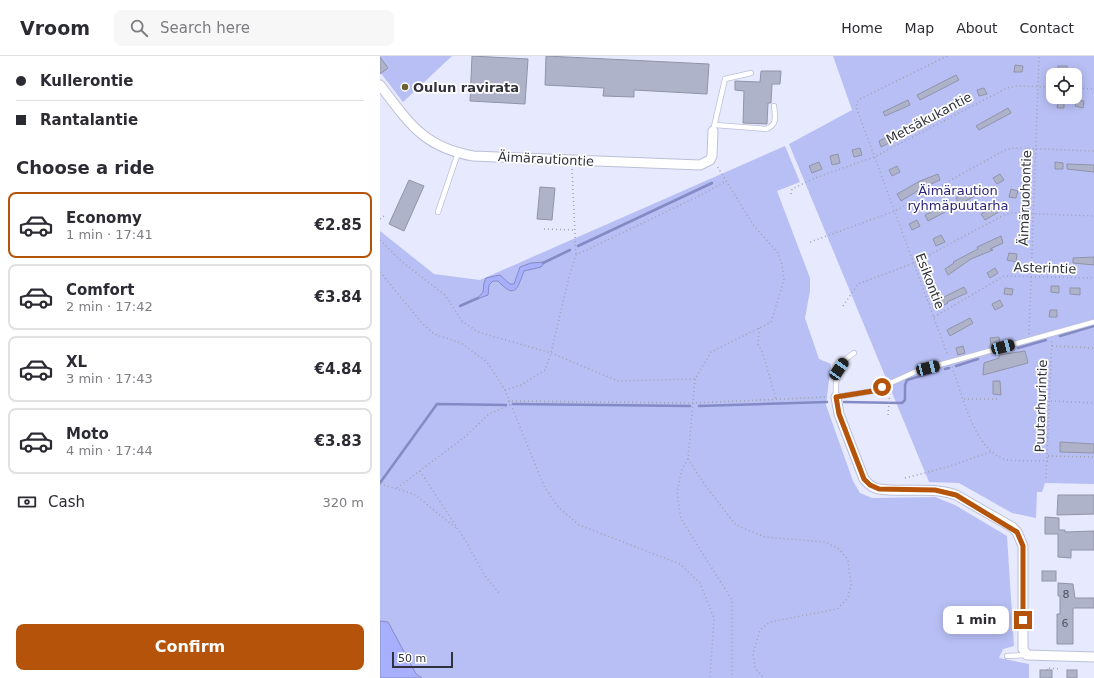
<!DOCTYPE html>
<meta charset="utf-8">
<style>
:root{--surface:#fff;--page:#f7f7f7;--text:#2b2b33;--muted:#7c7c81;--line:#e1e1e2;--accent:#b45309}
body{margin:0;font-family:"DejaVu Sans",sans-serif;background:var(--page);color:var(--text);height:100vh;display:flex;flex-direction:column;font-size:15px;white-space:nowrap}
*{box-sizing:border-box;margin:0}
p{font-size:13px;color:var(--muted)}
.icon{flex:none;width:22px;height:22px;fill:none;stroke:currentColor;stroke-width:2;stroke-linecap:round;stroke-linejoin:round}
.map{position:relative;flex:1;overflow:hidden}
.details{display:flex;flex-direction:column;background:var(--surface);width:380px}
.details>*{flex:none}
.top-card{display:grid;align-content:center;height:88px;padding:0 16px;background:var(--surface)}
.tools{position:absolute;left:666px;top:12px;display:grid;gap:8px}
.tools a{display:grid;place-items:center;width:36px;height:36px;border-radius:8px;background:var(--surface);box-shadow:0 2px 10px #0003;font-size:20px}
.scale{position:absolute;left:12px;bottom:10px;width:61px;box-sizing:border-box;padding-left:4px;border:2px solid #31333c;border-top:0;font-size:11px;line-height:14px;white-space:nowrap;color:#31333c;-webkit-text-stroke:3px #fff;paint-order:stroke}
.end{position:absolute;width:18px;height:18px;margin:-9px;border:5px solid #b45309;background:#fff;box-shadow:0 0 0 2px #fff}
.from{border-radius:50%}
.bubble{position:absolute;height:28px;border-radius:8px;background:var(--surface);box-shadow:0 2px 10px #0003;font-size:13px;font-weight:700;line-height:28px;text-align:center}
.car{position:absolute;width:12px;height:24px;margin:-12px -6px;border-radius:5px;box-shadow:0 0 3px 1px #0007;background:linear-gradient(#222 24%,#8ab4d8 0 40%,#222 0 76%,#8ab4d8 0 86%,#222 0)}
.top-card b{display:flex;align-items:center;gap:14px;height:38px;font-size:15px}
.top-card b+b{border-top:1px solid var(--line)}
.top-card i{width:10px;height:10px;background:var(--text)}
ul{padding:0;list-style:none}
li{display:flex;align-items:center;gap:12px;height:66px;margin:0 8px 6px;padding:0 8px;border:2px solid var(--line);border-radius:8px}
li div{flex:1}
li b{display:block;font-size:15px}
li em{font-style:normal;font-weight:700}
li.active{border-color:var(--accent)}
li>.icon{width:36px;height:36px;stroke-width:1.5}
h2{padding:0 16px;font-size:18px;line-height:48px}
.pay{display:flex;align-items:center;gap:10px;height:44px;padding:0 16px;font-size:15px}
.pay p{margin-inline-start:auto}
.primary-button{display:flex;gap:8px;margin-top:auto;padding:8px 16px}
.primary-button a{flex:1;height:46px;border-radius:8px;background:var(--accent);color:#fff;font-size:16px;font-weight:700;line-height:46px;text-align:center}
header{display:flex;align-items:center;gap:24px;box-sizing:border-box;height:56px;padding:0 20px;background:var(--surface);border-bottom:1px solid var(--line)}
header strong{font-size:19px}
nav{display:flex;gap:22px;margin-inline-start:auto;font-size:14px}
.search{width:280px;height:36px;background:var(--page);display:flex;align-items:center;gap:10px;box-sizing:border-box;padding:0 14px;border-radius:8px;color:var(--muted);font-size:15px}
main{display:flex;flex:1;min-height:0}
.map>svg:first-child{display:block}
.green{fill:#b8bff4;fill-rule:evenodd}
.water{fill:#a8b0fd;stroke:#848ac3}
.lines{fill:none;stroke-linecap:round;stroke-linejoin:round}
.stream{stroke:#848ac3;stroke-width:2.5}
.building{fill:#afb3ca;stroke:#9093a9}
.service-casing{stroke:#bcc0d7;stroke-width:6}
.minor-casing{stroke:#bcc0d7;stroke-width:11}
.path{stroke:#9fa2b2;stroke-width:1.5;stroke-dasharray:1 3;stroke-linecap:butt}
.service{stroke:#fff;stroke-width:4.5}
.minor{stroke:#fff;stroke-width:9}
.route{stroke:#b45309;stroke-width:5}
.poi-dot{fill:#6b622f;stroke:#fff;stroke-width:1.5}
.labels{text-anchor:middle;dominant-baseline:central;stroke-width:3.5;stroke-linejoin:round;paint-order:stroke}
.number-label{font-size:11px;fill:#505360}
.poi-label{font-size:13px;font-weight:bold;fill:#31333c;stroke:#fff;text-anchor:start}
.street-label{font-size:13px;fill:#31333c;stroke:#fff}
.park-label{font-size:13px;fill:#2b2379;stroke:#fff}
</style>
<header>
<strong>Vroom</strong>
<div class="search"><svg class="icon" aria-label="search" viewBox="0 0 24 24"><circle cx="10" cy="10" r="6"/><path d="M15 15l6 6"/></svg>Search here</div>
<nav><a>Home</a><a>Map</a><a>About</a><a>Contact</a></nav>
</header>
<main>
<section class="details">
<div class="top-card">
<b><i class="from"></i>Kullerontie</b>
<b><i></i>Rantalantie</b>
</div>
<h2>Choose a ride</h2>
<ul>
<li class="active"><svg class="icon" aria-label="car" viewBox="0 0 24 24"><path d="M5 17H2v-5l4-1 3-4h7l3 4 3 1v5h-3M9 17h6M6 11h13"/><circle cx="7" cy="17" r="2"/><circle cx="17" cy="17" r="2"/></svg><div><b>Economy</b><p>1 min · 17:41</p></div><em>€2.85</em></li>
<li><svg class="icon" aria-label="car" viewBox="0 0 24 24"><path d="M5 17H2v-5l4-1 3-4h7l3 4 3 1v5h-3M9 17h6M6 11h13"/><circle cx="7" cy="17" r="2"/><circle cx="17" cy="17" r="2"/></svg><div><b>Comfort</b><p>2 min · 17:42</p></div><em>€3.84</em></li>
<li><svg class="icon" aria-label="car" viewBox="0 0 24 24"><path d="M5 17H2v-5l4-1 3-4h7l3 4 3 1v5h-3M9 17h6M6 11h13"/><circle cx="7" cy="17" r="2"/><circle cx="17" cy="17" r="2"/></svg><div><b>XL</b><p>3 min · 17:43</p></div><em>€4.84</em></li>
<li><svg class="icon" aria-label="car" viewBox="0 0 24 24"><path d="M5 17H2v-5l4-1 3-4h7l3 4 3 1v5h-3M9 17h6M6 11h13"/><circle cx="7" cy="17" r="2"/><circle cx="17" cy="17" r="2"/></svg><div><b>Moto</b><p>4 min · 17:44</p></div><em>€3.83</em></li>
</ul>
<div class="pay"><svg class="icon" aria-label="cash" viewBox="0 0 24 24"><path d="M3 7h18v10H3z"/><circle cx="12" cy="12" r="2"/></svg>Cash<p>320 m</p></div>
<div class="primary-button"><a>Confirm</a></div>
</section>
<div class="map">
<svg width="714" height="622" viewBox="0 0 714 622">
<rect width="100%" height="100%" fill="#e7eafe"/>
<g class="green">
<polygon points="0,0 72,0 23,46 0,16"/>
<path d="M453 0H714V428L665 427 662 436H657L656 462 632 457 579 427 549 426 409 88 472 54ZM673 19H695V41H673Z"/>
<polygon points="405,90 420,126 397,135 430,222 430,235 425,262 439,303 451,308 446,349 473,425 480,437 492,442 555,441 575,449 627,480 634,590 623,593 619,602 649,608 649,622 42,622 36,618 8,566 0,565 0,175 54,218 100,224"/>
</g>
<g class="water">
<path d="M165 206 161 211 144 215C137 234 135 243 118 225H113L109 229 108 239 97 243 103 236 104 227 106 222 120 219 130 228H134L140 211 151 207Z"/>
<polygon points="0,565 8,566 36,618 42,622 0,622"/>
</g>
<g class="lines">
<g class="stream">
<polyline points="198,190 332,127"/>
<polyline points="163,207 190,194"/>
<polyline points="80,250 98,242"/>
<polyline points="680,280 714,270"/>
<polyline points="638,292 666,284"/>
<polyline points="576,310 598,303"/>
<polyline points="565,313 569,312"/>
<polyline points="464,346 522,347 525,344 525,329 527,324 558,315"/>
<polyline points="133,348 310,350"/>
<polyline points="319,350 447,346"/>
<polyline points="0,427 57,348 126,349"/>
</g>
</g>
<g class="building">
<polygon points="92,0 148,3 145,48 90,45"/>
<polygon points="166,0 329,8 327,38 254,34 254,41 223,40 224,32 165,29"/>
<polygon points="0,1 8,12 0,18"/>
<polygon points="635,9 643,10 642,16 634,16"/>
<rect x="678" y="10" width="9" height="7"/>
<polygon points="381,15 401,15 400,28 392,28 391,47 388,47 387,68 363,67 364,35 355,34 355,25 380,26"/>
<polygon points="576,19 579,24 540,44 537,39"/>
<polygon points="604,32 607,38 599,40 597,34"/>
<polygon points="587,40 589,46 582,50 579,44"/>
<polygon points="528,44 530,49 505,60 503,56"/>
<polygon points="678,44 684,44 684,52 677,52"/>
<polygon points="697,44 704,45 703,52 695,50"/>
<polygon points="572,49 574,55 566,58 564,53"/>
<polygon points="628,52 631,57 599,74 596,70"/>
<polygon points="553,58 556,64 501,91 499,85"/>
<polygon points="480,92 482,99 474,101 472,94"/>
<polygon points="458,98 460,107 452,109 450,100"/>
<polygon points="439,106 442,113 432,117 429,110"/>
<polygon points="675,106 683,107 683,113 675,113"/>
<polygon points="687,108 714,109 714,116 687,113"/>
<polygon points="517,110 520,116 512,120 509,114"/>
<polygon points="558,118 560,124 544,131 521,145 517,138 540,125"/>
<polygon points="620,118 624,124 617,128 613,122"/>
<polygon points="29,124 44,130 24,175 9,168"/>
<polygon points="601,129 604,135 580,148 576,142 584,138 585,139"/>
<polygon points="160,131 175,132 172,164 157,163"/>
<polygon points="631,133 638,135 636,142 629,141"/>
<polygon points="624,145 627,151 605,164 601,158"/>
<polygon points="572,146 575,151 548,165 545,159"/>
<polygon points="537,164 540,170 532,174 529,168"/>
<polygon points="561,179 565,186 556,190 553,183"/>
<polygon points="621,180 623,187 610,193 613,194 591,203 568,219 565,213 574,207 573,206 598,193 597,191"/>
<polygon points="629,197 637,198 636,206 627,204"/>
<polygon points="714,201 714,209 693,207 693,202"/>
<polygon points="615,212 618,217 610,222 607,217"/>
<polygon points="671,230 679,230 679,237 671,236"/>
<polygon points="584,231 587,237 567,246 568,247 562,250 558,244"/>
<polygon points="625,232 633,233 632,239 624,238"/>
<polygon points="690,232 700,232 700,239 690,238"/>
<polygon points="620,244 623,250 615,254 612,248"/>
<polygon points="670,254 677,254 677,261 669,261"/>
<polygon points="590,262 593,267 570,280 567,274"/>
<polygon points="619,281 620,288 611,289 610,282"/>
<polygon points="583,290 585,297 578,299 576,292"/>
<polygon points="645,295 648,307 603,319 604,307 619,302 619,299"/>
<polygon points="613,325 620,325 621,339 613,338"/>
<polygon points="680,386 714,388 714,397 680,396"/>
<polygon points="678,439 714,439 714,458 677,459"/>
<polygon points="665,461 679,462 679,474 685,474 685,476 714,475 714,494 691,494 691,502 678,501 678,478 665,478"/>
<rect x="662" y="515" width="14" height="10"/>
<polygon points="678,527 693,528 695,542 714,542 714,552 693,552 693,588 677,588 677,558 680,558 680,540 678,540"/>
<rect x="660" y="614" width="12" height="8"/>
<rect x="687" y="614" width="10" height="8"/>
</g>
<g class="lines">
<g class="service-casing">
<g id="service">
<path d="M335 69 386 73C398 69 395 60 394 50"/>
<polyline points="333,75 345,23 371,17"/>
<polyline points="58,156 78,97"/>
<path d="M474 297C457 307 455 323 456 341L493 335 537 315 714 266"/>
<polyline points="627,600 647,599"/>
</g>
</g>
<g class="minor-casing">
<g id="minor">
<path d="M0 29C29 67 43 91 93 100L320 109 330 104 332 100 333 75"/>
<path d="M456 341 459 358 484 423C488 428 493 432 499 433 525 437 551 430 576 439L632 471 637 476 643 490V593L647 599 714 601"/>
</g>
</g>
<g class="path">
<polyline points="567,0 478,44 476,51 568,300"/>
<polyline points="695,32 714,33"/>
<polyline points="192,113 196,199"/>
<polyline points="411,138 412,133 435,122 494,101 627,32 635,30 673,31"/>
<polyline points="0,163 4,160"/>
<polyline points="164,173 195,174"/>
<polyline points="0,184 21,205 65,239 82,265 98,276 171,297 238,325 315,323 331,296 391,266 404,224 402,209 398,197 374,170 337,110"/>
<polyline points="430,186 515,155 625,94 634,92 714,95"/>
<polyline points="0,216 42,267 54,278 81,287 107,306 125,334 164,430 178,451 199,469 300,508 320,527 334,562 330,622"/>
<polyline points="463,250 478,228 534,207 624,159 632,157 714,160"/>
<polyline points="554,261 624,220 714,222"/>
<polyline points="379,272 378,288 383,298 396,343"/>
<polyline points="649,278 659,0"/>
<polyline points="672,290 714,292"/>
<path d="M572 311C582 338 594 393 624 403 633 406 658 404 668 405"/>
<polyline points="315,323 308,403 327,432 356,469 385,481 445,486 459,493 468,504 471,529 468,542 457,553 390,566 380,574 373,598 375,612 384,622"/>
<polyline points="125,334 141,329 165,314 171,297 189,221 196,199 319,140 346,125"/>
<polyline points="584,343 620,343"/>
<polyline points="128,345 313,347 448,341"/>
<polyline points="671,345 714,347"/>
<polyline points="508,359 510,333"/>
<polyline points="668,400 714,401"/>
<polyline points="308,403 302,413 297,436 301,463 352,544 352,622"/>
<polyline points="40,415 87,487 105,520 120,538"/>
<polyline points="525,422 567,411 613,395"/>
<polyline points="666,422 672,283"/>
<polyline points="0,428 34,438 76,472"/>
<polyline points="17,432 86,380 109,358 130,349"/>
<polyline points="667,614 667,612 681,613"/>
</g>
<use href="#service" class="service"/>
<use href="#minor" class="minor"/>
</g>
<g class="lines">
<polyline class="route" points="502,331 493,335 456,341 459,358 484,423 490,429 499,433 555,434 576,439 637,476 643,490 643,564"/>
</g>
<circle class="poi-dot" cx="25" cy="31" r="4"/>
<g class="labels">
<g class="number-label">
<text x="686" y="538">8</text>
<text x="685" y="567">6</text>
</g>
<g class="poi-label">
<text x="33" y="31">Oulun ravirata</text>
</g>
<g class="street-label">
<text transform="translate(549 62) rotate(-28)">Metsäkukantie</text>
<text transform="translate(166 103) rotate(3)">Äimärautiontie</text>
<text transform="translate(645 142) rotate(-88)">Äimäruohontie</text>
<text transform="translate(665 212) rotate(2)">Asterintie</text>
<text transform="translate(550 225) rotate(69)">Esikontie</text>
<text transform="translate(661 350) rotate(-88)">Puutarhurintie</text>
</g>
<g class="park-label">
<text x="578" y="134">Äimäraution<tspan x="578" dy="15">ryhmäpuutarha</tspan></text>
</g>
</g>
</svg>
<div class="tools">
<a><svg class="icon" aria-label="locate" viewBox="0 0 24 24"><circle cx="12" cy="12" r="6"/><path d="M12 2v4M12 18v4M2 12h4M18 12h4"/></svg></a>
</div>
<div class="scale">50 m</div>
<i class="end from" style="left:502px;top:331px"></i>
<i class="end" style="left:643px;top:564px"></i>
<div class="bubble" style="left:563px;top:550px;width:66px">1 min</div>
<i class="car" style="left:623px;top:291px;rotate:75deg"></i>
<i class="car" style="left:548px;top:312px;rotate:76deg"></i>
<i class="car" style="left:459px;top:313px;rotate:34deg"></i>
</div>
</main>
